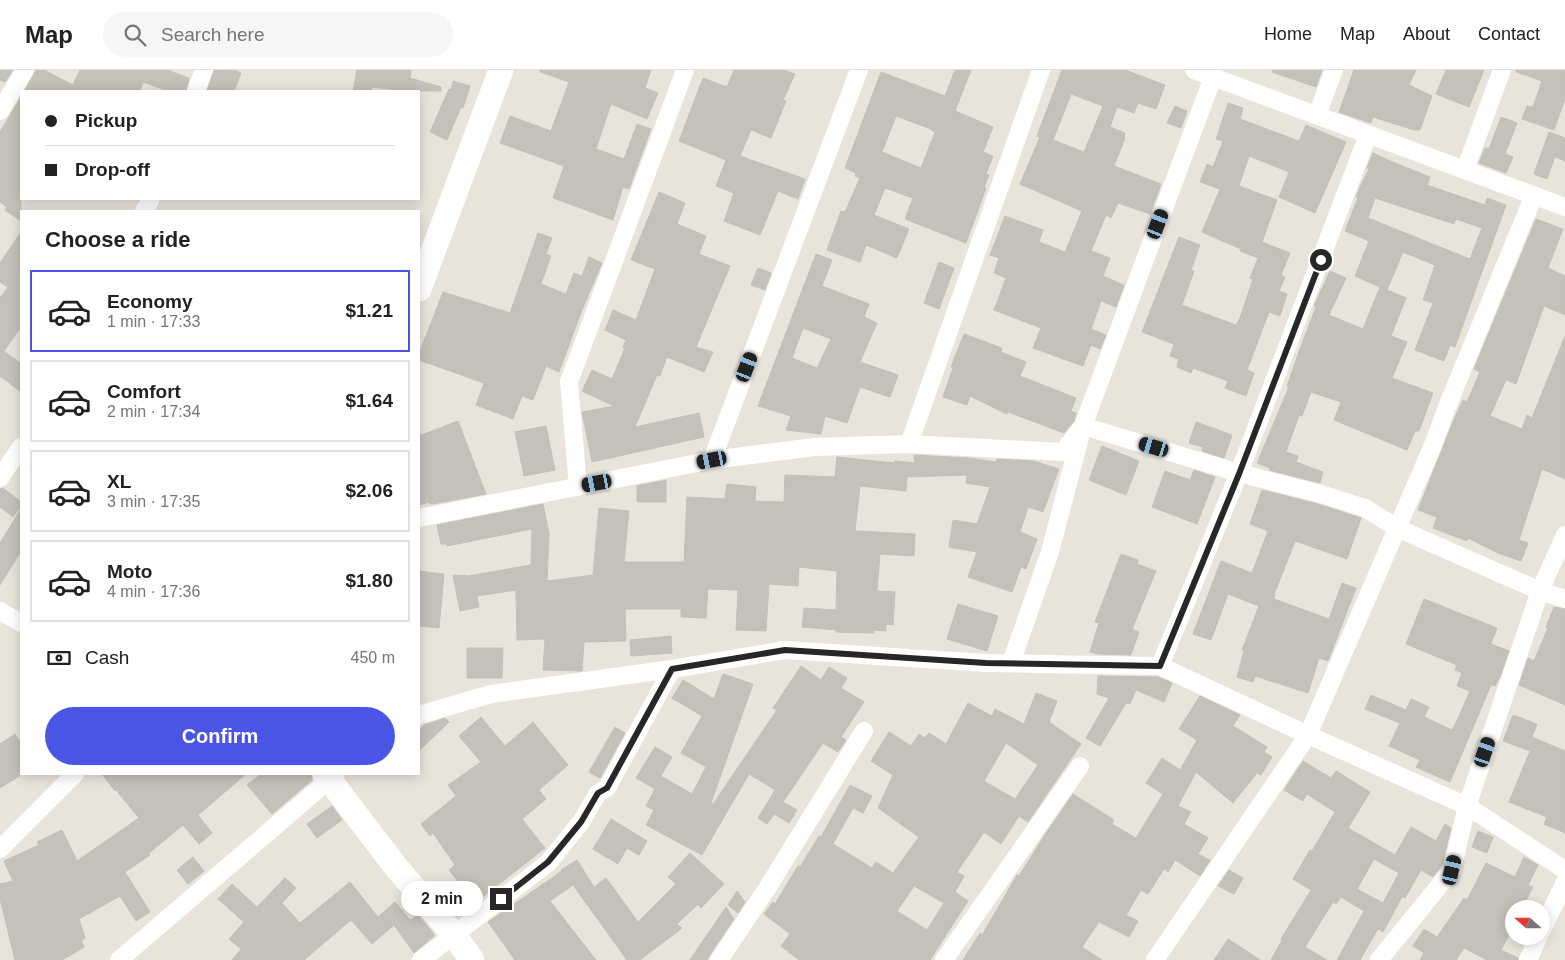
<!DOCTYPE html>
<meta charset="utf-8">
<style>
:root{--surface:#fff;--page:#f6f6f6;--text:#222;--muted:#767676;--line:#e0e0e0;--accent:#4a55e6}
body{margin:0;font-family:Arial,sans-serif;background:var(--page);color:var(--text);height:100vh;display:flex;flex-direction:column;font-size:19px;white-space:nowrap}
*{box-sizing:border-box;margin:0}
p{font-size:16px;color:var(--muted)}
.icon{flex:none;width:28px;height:28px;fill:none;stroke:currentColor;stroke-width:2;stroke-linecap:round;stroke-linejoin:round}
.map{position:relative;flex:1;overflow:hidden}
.sheet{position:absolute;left:20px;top:140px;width:400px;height:565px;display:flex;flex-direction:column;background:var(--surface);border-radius:0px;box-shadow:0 2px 12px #0003}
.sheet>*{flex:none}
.top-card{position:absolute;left:20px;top:20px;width:400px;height:110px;border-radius:0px;box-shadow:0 2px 12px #0003;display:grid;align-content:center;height:110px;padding:0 25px;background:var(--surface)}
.needle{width:32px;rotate:291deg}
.buttons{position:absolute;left:1505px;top:830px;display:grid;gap:10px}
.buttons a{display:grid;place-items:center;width:45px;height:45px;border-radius:50%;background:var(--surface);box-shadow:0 2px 12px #0003;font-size:25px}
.end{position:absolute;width:22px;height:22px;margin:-11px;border:6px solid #272727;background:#fff;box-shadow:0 0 0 2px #fff}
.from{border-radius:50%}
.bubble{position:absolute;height:35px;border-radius:18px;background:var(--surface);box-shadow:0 2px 12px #0003;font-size:16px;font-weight:600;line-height:35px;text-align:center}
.car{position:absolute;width:15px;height:30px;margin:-15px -8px;border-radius:6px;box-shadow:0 0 4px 1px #0007;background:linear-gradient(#222 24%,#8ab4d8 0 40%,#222 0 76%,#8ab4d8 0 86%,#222 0)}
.top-card b{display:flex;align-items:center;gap:18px;height:48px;font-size:19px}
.top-card b+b{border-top:1px solid var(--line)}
.top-card i{width:12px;height:12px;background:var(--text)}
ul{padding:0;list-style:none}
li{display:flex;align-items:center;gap:15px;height:82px;margin:0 10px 8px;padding:0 15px;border:2px solid var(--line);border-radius:0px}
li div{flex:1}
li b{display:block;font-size:19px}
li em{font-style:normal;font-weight:600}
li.active{border-color:var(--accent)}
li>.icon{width:45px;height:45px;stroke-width:1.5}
h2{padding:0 25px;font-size:22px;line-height:60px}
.pay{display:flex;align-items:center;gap:12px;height:55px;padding:0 25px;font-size:19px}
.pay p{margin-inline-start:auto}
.action{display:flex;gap:10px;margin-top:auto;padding:10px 25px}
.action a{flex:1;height:58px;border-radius:30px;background:var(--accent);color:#fff;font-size:20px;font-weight:600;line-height:58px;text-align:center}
header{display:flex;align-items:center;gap:30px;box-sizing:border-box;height:70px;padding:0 25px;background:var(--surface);border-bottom:1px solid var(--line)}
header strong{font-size:24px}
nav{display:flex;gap:28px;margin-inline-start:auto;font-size:18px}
.search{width:350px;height:45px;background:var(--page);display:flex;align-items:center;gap:12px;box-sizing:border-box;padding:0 18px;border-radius:28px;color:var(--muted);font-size:19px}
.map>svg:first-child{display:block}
.building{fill:#c4c1ba;stroke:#c3c0b5;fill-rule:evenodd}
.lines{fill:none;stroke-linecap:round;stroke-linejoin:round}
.street{stroke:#fff;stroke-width:18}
.secondary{stroke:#fff;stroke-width:25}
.route{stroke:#272727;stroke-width:6}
</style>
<header>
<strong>Map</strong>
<div class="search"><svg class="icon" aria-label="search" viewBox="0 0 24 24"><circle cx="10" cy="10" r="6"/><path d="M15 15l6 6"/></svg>Search here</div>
<nav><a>Home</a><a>Map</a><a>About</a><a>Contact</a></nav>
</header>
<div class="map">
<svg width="1565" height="890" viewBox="0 0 1565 890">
<rect width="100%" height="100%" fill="#e9e4da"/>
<g class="building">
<polygon points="0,0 13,0 5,12 0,10"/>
<polygon points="36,0 44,0 73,15 80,0 167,0 189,8 186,21 168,21 143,12 140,21 25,20"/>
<polygon points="214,0 234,0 241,3 234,21 207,21"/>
<polygon points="357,0 411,0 410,8 441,17 441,21 405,21 372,17 371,21 353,21"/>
<polygon points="540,0 651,0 645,18 658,23 647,49 611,34 596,79 624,89 637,54 651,59 629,119 623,117 613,150 553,128 564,96 500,73 510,46 551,61 569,12 540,2"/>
<polygon points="734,0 784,0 795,4 783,30 786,31 771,68 751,60 740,86 805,109 798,129 778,121 760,165 724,151 734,123 716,116 726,90 679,71 703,8 727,17"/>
<path d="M955 0H971L955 41 993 57 983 82 993 86 986 104 989 105 984 117 986 118 966 173 905 149 913 128 885 118 874 145 909 159 897 188 866 175 860 192 827 180 841 141 845 142 860 108 855 106 856 103 845 98 881 2 945 26ZM896 46 931 59V60L935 62 921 98 882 82Z"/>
<path d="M1062 0H1125L1165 15 1156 39 1138 33 1134 43 1117 37 1110 57 1125 63 1124 67 1125 68 1114 96 1161 114 1150 144 1118 133 1111 148 1106 145 1091 181 1110 188 1103 206 1124 215 1116 237 1101 231 1091 259 1106 265 1100 279 1091 275 1083 296 1033 278 1041 258 994 240 1006 208 994 203 999 188 990 185 1005 146 1043 160 1039 172 1065 182 1082 141 1020 114 1040 67 1037 66ZM1071 24 1103 36 1084 82 1053 70Z"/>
<polygon points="1273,0 1322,0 1316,17 1272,2"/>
<polygon points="1354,0 1416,0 1409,15 1432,26 1420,60 1414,60 1373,47 1371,53 1339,42"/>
<polygon points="1446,0 1484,0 1469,37 1436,24"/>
<polygon points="1516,0 1565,0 1565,29 1554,60 1522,49 1527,36 1533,37 1542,11 1516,2"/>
<polygon points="453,11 470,16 463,38 461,37 447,70 430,62 449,19 451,20"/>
<polygon points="21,27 21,151 5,140 7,137 0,132 0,62"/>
<polygon points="1228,33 1243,38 1240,49 1299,71 1306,55 1346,72 1315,143 1279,127 1289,102 1249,86 1239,116 1277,130 1262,172 1290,183 1281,205 1285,207 1279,221 1287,224 1280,246 1269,242 1247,300 1254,303 1246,326 1225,318 1228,311 1193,298 1191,303 1177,297 1179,289 1170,286 1174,274 1142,262 1179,167 1200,175 1191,200 1194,201 1182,235 1236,255 1240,248 1253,209 1250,208 1258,188 1240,181 1241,179 1202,162 1220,119 1200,112 1207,94 1213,97 1223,71 1216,69"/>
<polygon points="1175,36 1187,41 1181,58 1167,53"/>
<polygon points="1501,47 1517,53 1505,84 1513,87 1506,103 1479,93 1485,78 1489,79"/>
<polygon points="1549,62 1565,68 1565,91 1555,87 1547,109 1534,104"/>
<path d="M1373 83 1390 91 1430 107 1427 115 1485 135 1487 128 1506 135 1455 277 1450 275 1444 291 1415 280 1433 233 1423 230 1435 195 1403 182 1387 220 1355 206 1369 171 1345 161 1358 128 1356 127 1360 117 1369 99 1367 98ZM1375 128 1454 154 1456 149 1482 158 1470 189 1368 148Z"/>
<polygon points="659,122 685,133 677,154 706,166 699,184 730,196 696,277 713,282 704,302 667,287 660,306 657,305 635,357 699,343 704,367 592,392 582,342 614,336 582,321 592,300 612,309 625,278 623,278 626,270 605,260 613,240 636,250 655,199 631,190"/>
<polygon points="1536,149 1563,159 1548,198 1565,206 1565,245 1544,236 1516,314 1506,310 1490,346 1522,359 1527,345 1532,348 1565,266 1565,409 1542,399 1519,470 1528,473 1521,491 1498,483 1468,468 1467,471 1433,458 1437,447 1418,440 1455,347 1463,330 1467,332 1480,302 1474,299"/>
<polygon points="21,162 21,257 4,281 21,294 21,322 0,306 0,228 8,217 0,212 0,193"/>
<polygon points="538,163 552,168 546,184 551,186 541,214 566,224 574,203 582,206 589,187 602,193 582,240 559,302 546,296 533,330 522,326 513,349 476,335 484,313 419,290 419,284 443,222 510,243"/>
<path d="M816 184 832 190 822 216 869 234 864 247 877 253 860 292 898 305 890 327 860 317 847 353 825 346 821 364 786 360 791 346 758 336ZM803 258 831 269 817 298 792 288Z"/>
<polygon points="939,192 954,198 939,239 924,233"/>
<polygon points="758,198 771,203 765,220 751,215"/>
<polygon points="1330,201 1346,208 1329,245 1363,259 1380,217 1406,228 1391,266 1407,272 1392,308 1433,323 1419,361 1415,361 1407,380 1334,350 1341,332 1311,322 1302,346 1299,345 1286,382 1298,386 1296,392 1323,402 1320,413 1269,400 1270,398 1257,393 1289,317 1287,316 1300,279 1316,237 1314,236"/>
<polygon points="964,264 1002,278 1001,282 1026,292 1020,306 1076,328 1071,341 1076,343 1074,351 1064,363 1008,342 1007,344 970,326 967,335 943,327 953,298 951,297"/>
<polygon points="458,351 486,424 433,434 430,434 429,432 419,435 419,366"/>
<polygon points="1196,352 1232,365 1224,388 1202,381 1203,377 1189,373"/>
<polygon points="546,356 555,400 524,406 515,362"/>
<polygon points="1102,376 1139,391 1126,425 1089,410"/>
<polygon points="914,385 969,388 996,392 997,389 1034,391 1059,399 1043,442 1028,437 1020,462 1037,469 1026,499 1021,497 1012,522 968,507 977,482 949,477 953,450 977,454 990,417 966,413 967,405 907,407 906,421 860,416 855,461 915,464 914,486 880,484 877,521 895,522 893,555 886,554 886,561 874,560 874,563 836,562 836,560 802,557 804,538 836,540 837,501 799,497 798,516 769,514 766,561 736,560 738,520 708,519 706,548 681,547 681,539 625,539 626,571 584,572 582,601 543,600 545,569 517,570 516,520 477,526 479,537 460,541 453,505 468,506 531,495 532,459 447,476 447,474 441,474 437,455 543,434 549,463 547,511 586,506 593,505 599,438 629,441 624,492 684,492 687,427 725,429 727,414 756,417 755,431 784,432 785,405 835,407 837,387 895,393 895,391 915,393"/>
<polygon points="1194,400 1215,407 1197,454 1152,437 1165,401 1190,410"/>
<polygon points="666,410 666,432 637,432 637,416"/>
<polygon points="3,418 21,432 21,436 13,447 0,437 0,419"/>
<polygon points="1262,420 1318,434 1361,448 1347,489 1295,471 1275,522 1274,529 1329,549 1342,513 1356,518 1328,591 1319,588 1308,623 1255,606 1253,612 1237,607 1244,581 1242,580 1259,536 1228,524 1211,570 1193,564 1221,491 1252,503 1268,461 1250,454"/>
<polygon points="21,439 21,481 0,515 0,473"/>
<polygon points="1121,484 1138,490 1137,494 1156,501 1132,559 1139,562 1131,585 1098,584 1090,582 1099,553 1095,552"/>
<polygon points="419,501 444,504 439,558 419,556"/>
<polygon points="1424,529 1497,558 1491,574 1509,581 1500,607 1495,616 1491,615 1450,712 1416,697 1420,690 1389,676 1400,653 1365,639 1371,625 1406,640 1411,629 1429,637 1424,647 1452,660 1455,655 1470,621 1457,616 1462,603 1455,600 1457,595 1406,574"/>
<polygon points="958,534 998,546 987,581 947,569"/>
<polygon points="1554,537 1565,539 1565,635 1519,615 1528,588 1534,591 1548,558 1546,557"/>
<polygon points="671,566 672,583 631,586 630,570"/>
<polygon points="467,578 503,578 502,608 467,608"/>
<polygon points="801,596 821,610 829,597 847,608 841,618 864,632 841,667 846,670 838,682 823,673 783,732 797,740 789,753 774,744 767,754 758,748 775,720 749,704 702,785 646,755 654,740 646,736 655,719 636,708 655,677 672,687 661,706 692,724 706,697 681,683 702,646 672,628 683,610 714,629 723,604 753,614 711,733 713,734 777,640 773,638"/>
<polygon points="1098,606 1158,607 1172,613 1164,632 1136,620 1130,634 1126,633 1100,676 1086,668 1109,628 1097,624"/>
<path d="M1036 623 1057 631 1049 652 1081 674 1028 752 1019 746 1001 774 984 762 957 802 964 806 955 822 968 831 930 890H799L781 876 790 864 764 844 773 832 775 834 798 796 800 797 819 766 821 767 850 715 872 726 863 743 853 738 833 774 872 798 876 792 893 803 919 767 878 738 893 705 871 691 889 662 911 676 919 664 925 668 929 663 946 674 968 633 992 646 995 639 1024 654ZM1006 673 1038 695 1015 729 984 711ZM914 816 944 833 927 860 897 841Z"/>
<polygon points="1200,626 1240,645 1233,656 1267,677 1264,682 1272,687 1261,705 1257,703 1233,733 1196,702 1178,736 1191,742 1184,754 1208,768 1198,784 1210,790 1200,806 1175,790 1168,802 1164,799 1148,824 1141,820 1126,845 1138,851 1129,867 1099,852 1082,877 1102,890 963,890 980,863 982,865 1017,805 1019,806 1046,763 1073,724 1114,750 1112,754 1136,768 1163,724 1146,713 1162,688 1180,700 1197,670 1179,659"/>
<polygon points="1513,645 1537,654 1532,667 1565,681 1565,763 1544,754 1547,747 1509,732 1530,681 1503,671"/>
<polygon points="481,647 505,676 533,652 568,695 539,720 546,729 522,749 545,778 471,836 460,822 464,819 449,800 455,795 433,763 430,766 421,754 456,726 448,715 481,692 459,666"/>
<polygon points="445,648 449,652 419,681 419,660 424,655"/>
<polygon points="615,657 625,663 600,708 589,702"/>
<polygon points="15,664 21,674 21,705 0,718 0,674"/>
<path d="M1303 691 1331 708 1336 701 1370 722 1348 758 1395 785 1411 757 1436 771 1445 754 1451 758 1442 795 1433 807 1421 800 1405 828 1402 827 1383 862 1378 859 1360 890H1337L1364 841 1341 827 1336 834 1333 832 1305 877 1327 890H1271L1282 870 1281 869 1311 820 1293 809 1310 780 1312 781 1335 742 1307 724 1303 731 1284 720ZM1374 789 1399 803 1383 833 1357 819Z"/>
<polygon points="102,704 246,704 198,745 212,763 199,774 183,755 149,783 150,785 125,802 150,842 136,851 120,826 79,849 85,868 81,870 84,877 62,890 15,890 0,829 0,814 13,811 4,791 39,775 37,772 62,760 77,791 139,748 116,720 115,721"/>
<polygon points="261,704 311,704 312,710 272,744 247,715"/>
<polygon points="332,736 342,750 317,768 307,754"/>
<polygon points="611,749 647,771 639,785 627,778 618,794 593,779"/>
<polygon points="1478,761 1493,767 1487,783 1472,777"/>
<polygon points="690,783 724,814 701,838 698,834 677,854 682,858 640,890 627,890 573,815 550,831 596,890 515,890 488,852 562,801 561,800 577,790 594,817 606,808 638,852 676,814 668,807"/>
<polygon points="193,787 204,801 188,814 177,800"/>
<polygon points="1524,787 1538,795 1528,815 1533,817 1522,839 1514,839 1514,855 1501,880 1518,888 1518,890 1487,890 1464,878 1456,890 1420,890 1424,883 1413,876 1424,859 1437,867 1464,828 1467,830 1486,793 1515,807"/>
<polygon points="1229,800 1243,808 1234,824 1218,816"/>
<polygon points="285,808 296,818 282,833 300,853 350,812 378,847 395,832 410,850 418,845 434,864 434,866 414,883 394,855 372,874 351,850 304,890 232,890 241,879 229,869 244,852 218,829 232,814 257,837"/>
<polygon points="737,821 745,832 738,843 728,835"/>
<polygon points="726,837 734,849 709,886 707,890 690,890"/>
<polygon points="1228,869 1260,890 1214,890"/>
</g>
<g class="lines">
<g class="street">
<polyline points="1194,0 1565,137"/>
<polyline points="196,21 204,0"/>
<polyline points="0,41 25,0"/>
<polyline points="1317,45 1334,0"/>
<polyline points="1465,100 1502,0"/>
<polyline points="144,141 151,129"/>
<polyline points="909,374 1041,0"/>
<polyline points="712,390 859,0"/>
<polyline points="0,408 21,377"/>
<polyline points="578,417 569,312 685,0"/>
<polyline points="419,448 712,390 814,377 909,374 1063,382 1083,356 1239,403 1321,424 1365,438 1397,458 1540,521 1565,529"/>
<polyline points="0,541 21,553"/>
<polyline points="1011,593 1050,482 1083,356 1213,7"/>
<polyline points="1160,596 1239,403 1368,65"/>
<polyline points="419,645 491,624 672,599 785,580 986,593 1160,596 1308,665 1467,736 1565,800"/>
<polyline points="0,779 75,704"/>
<polyline points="1541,862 1565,812"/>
<polyline points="119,890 336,704"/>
<polyline points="421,890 548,793 581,752 598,723 607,718 672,599"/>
<polyline points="719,890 768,817 864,661"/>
<polyline points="944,890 1080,696"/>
<polyline points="1155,890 1308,665 1433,375 1447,337 1534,125"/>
<polyline points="1379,890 1452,800 1467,736 1540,521 1565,465"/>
<polyline points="1528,890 1539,866"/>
</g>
<g class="secondary">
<polyline points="419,219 501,0"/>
<polyline points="325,704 396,797 454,865 472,890"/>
</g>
</g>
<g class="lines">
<polyline class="route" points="501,829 548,792 581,752 598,723 607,718 672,599 785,580 986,593 1160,596 1239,404 1321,190"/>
</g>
</svg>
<div class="buttons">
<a><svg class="needle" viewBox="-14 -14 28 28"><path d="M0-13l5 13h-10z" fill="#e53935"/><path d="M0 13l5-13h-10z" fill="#767676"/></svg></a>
</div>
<i class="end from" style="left:1321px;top:190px"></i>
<i class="end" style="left:501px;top:829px"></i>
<div class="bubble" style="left:401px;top:811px;width:82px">2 min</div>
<i class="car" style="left:1158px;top:154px;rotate:21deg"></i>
<i class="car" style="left:747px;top:297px;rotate:21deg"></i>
<i class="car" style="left:1154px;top:377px;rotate:287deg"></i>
<i class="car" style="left:712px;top:390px;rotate:259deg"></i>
<i class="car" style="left:597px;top:413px;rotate:259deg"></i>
<i class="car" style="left:1485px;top:682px;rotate:19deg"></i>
<i class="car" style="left:1452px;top:800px;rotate:13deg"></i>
<div class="top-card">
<b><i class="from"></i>Pickup</b>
<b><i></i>Drop-off</b>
</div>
<section class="sheet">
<h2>Choose a ride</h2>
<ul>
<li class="active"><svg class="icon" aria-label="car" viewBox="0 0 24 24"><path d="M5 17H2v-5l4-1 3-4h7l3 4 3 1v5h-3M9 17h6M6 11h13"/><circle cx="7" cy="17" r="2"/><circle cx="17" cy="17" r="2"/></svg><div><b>Economy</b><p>1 min · 17:33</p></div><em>$1.21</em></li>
<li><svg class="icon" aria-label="car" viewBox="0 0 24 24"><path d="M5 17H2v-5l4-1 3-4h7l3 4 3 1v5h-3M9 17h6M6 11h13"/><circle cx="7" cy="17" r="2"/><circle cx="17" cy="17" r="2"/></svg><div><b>Comfort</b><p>2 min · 17:34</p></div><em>$1.64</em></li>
<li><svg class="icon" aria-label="car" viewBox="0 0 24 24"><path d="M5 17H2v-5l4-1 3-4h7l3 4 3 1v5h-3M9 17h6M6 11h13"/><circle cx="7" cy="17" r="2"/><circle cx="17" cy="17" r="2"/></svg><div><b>XL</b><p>3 min · 17:35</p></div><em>$2.06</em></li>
<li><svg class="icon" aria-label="car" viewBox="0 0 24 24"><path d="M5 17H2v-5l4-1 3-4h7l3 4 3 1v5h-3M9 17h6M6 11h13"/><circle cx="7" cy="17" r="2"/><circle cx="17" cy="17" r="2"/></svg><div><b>Moto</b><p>4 min · 17:36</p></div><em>$1.80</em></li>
</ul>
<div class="pay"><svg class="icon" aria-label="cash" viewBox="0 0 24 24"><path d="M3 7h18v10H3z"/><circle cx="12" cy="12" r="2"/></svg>Cash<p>450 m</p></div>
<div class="action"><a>Confirm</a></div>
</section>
</div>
